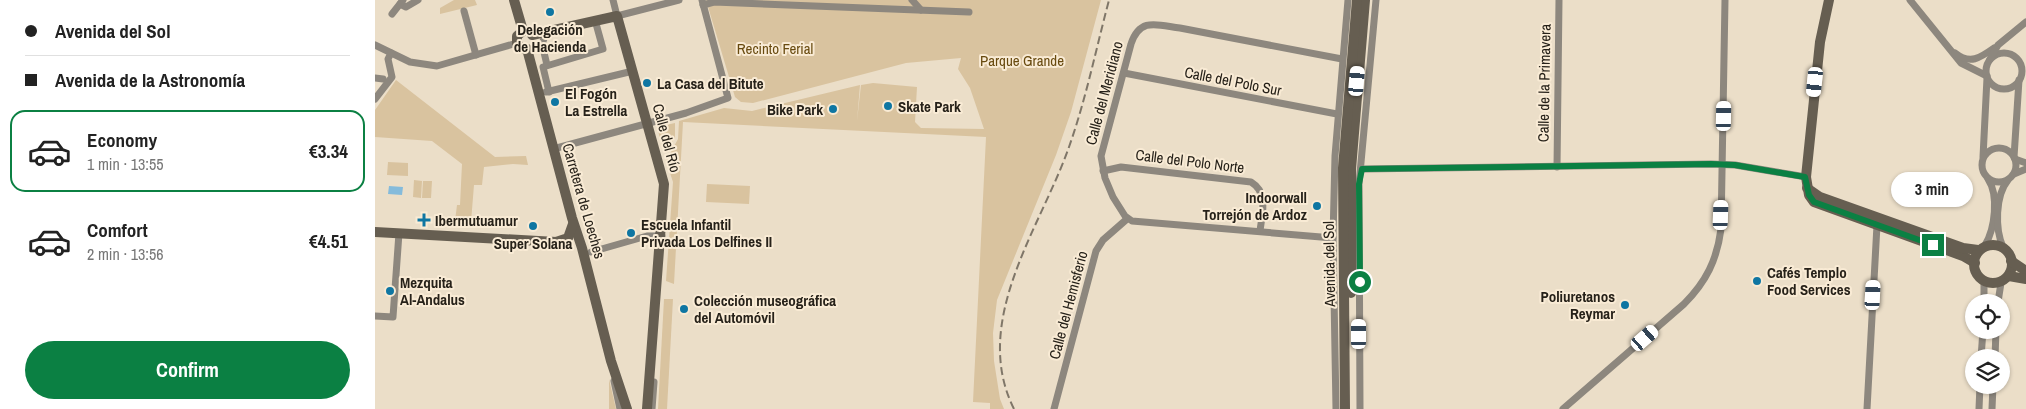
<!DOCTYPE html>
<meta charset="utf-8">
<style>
:root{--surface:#fff;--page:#f6f6f6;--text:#222;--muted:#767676;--line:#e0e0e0;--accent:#0b8043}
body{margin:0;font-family:"Archivo Narrow",sans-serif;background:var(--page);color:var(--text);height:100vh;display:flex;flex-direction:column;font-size:19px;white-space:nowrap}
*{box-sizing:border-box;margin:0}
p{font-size:16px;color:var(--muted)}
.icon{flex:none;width:28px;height:28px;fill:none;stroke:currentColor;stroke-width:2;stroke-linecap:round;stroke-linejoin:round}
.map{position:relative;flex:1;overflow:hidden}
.side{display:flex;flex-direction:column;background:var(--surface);width:375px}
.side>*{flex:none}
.guide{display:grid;align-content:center;height:110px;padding:0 25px;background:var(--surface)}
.controls{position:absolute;left:1590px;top:294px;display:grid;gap:10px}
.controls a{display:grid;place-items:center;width:45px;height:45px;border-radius:50%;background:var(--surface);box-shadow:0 1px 4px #0004;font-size:25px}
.end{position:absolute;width:22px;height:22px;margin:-11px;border:6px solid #0b8043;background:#fff;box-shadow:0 0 0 2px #fff}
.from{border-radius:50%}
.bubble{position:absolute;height:35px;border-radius:18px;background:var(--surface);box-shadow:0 1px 4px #0004;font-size:16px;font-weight:800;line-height:35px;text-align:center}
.car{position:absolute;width:15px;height:30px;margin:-15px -8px;border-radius:6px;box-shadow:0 0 4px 1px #0007;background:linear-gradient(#fff 24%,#345 0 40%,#fff 0 76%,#345 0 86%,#fff 0)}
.guide b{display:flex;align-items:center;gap:18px;height:48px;font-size:19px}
.guide b+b{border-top:1px solid var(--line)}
.guide i{width:12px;height:12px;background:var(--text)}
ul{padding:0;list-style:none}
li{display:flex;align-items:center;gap:15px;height:82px;margin:0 10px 8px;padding:0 15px;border:2px solid transparent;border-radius:15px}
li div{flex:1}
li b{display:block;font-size:19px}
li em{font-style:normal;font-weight:800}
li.active{border-color:var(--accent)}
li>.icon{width:45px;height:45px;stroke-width:1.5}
.cta{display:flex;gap:10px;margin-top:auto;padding:10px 25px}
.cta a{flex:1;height:58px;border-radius:30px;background:var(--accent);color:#fff;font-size:20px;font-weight:800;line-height:58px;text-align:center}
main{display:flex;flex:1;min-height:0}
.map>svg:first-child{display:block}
.green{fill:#d9c39f}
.water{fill:#85bbdb}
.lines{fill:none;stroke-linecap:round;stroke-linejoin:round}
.street{stroke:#8d877e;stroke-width:7}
.secondary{stroke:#665e51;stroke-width:10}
.rail{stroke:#7f7668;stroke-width:2;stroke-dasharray:8 4;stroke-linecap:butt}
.route{stroke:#0b8043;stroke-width:6}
.poi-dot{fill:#0f76a2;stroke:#f9ebd5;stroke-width:2}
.labels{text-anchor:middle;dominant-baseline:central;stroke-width:4;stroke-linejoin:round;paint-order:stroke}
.poi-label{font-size:15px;font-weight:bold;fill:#262119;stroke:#f9ebd5;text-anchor:start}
.park-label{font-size:15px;fill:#684a0f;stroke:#f9ebd5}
.street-label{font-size:15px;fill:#262119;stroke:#f9ebd5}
</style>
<main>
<section class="side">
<div class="guide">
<b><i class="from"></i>Avenida del Sol</b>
<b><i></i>Avenida de la Astronomía</b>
</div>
<ul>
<li class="active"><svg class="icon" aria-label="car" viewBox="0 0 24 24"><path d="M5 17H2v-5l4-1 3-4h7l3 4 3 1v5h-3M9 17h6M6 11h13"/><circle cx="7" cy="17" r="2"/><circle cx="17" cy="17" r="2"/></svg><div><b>Economy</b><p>1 min · 13:55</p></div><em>€3.34</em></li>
<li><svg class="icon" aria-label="car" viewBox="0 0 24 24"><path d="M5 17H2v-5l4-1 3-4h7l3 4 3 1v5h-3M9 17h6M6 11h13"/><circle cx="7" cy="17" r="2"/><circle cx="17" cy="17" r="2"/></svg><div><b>Comfort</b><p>2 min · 13:56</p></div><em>€4.51</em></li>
</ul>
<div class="cta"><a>Confirm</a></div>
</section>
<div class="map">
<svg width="1651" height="409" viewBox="0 0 1651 409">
<rect width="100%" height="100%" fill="#ebdec8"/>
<g class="green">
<polygon points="79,0 100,0 102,5 65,14 65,8"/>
<polygon points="331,0 726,0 696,112 681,155 622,300 618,333 619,361 625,399 629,409 615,409 615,403 598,402 611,137 308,122 299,284 291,281 298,182 291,161 303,139 304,121 349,108 377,111 485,85 482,121 486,85 498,83 542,87 540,122 546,128 609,129 595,88 583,69 586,58 531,63 378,103 366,102 360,97"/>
<polygon points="21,80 120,157 151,156 153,165 138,164 109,167 107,185 99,185 96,222 80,221 82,205 85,205 87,164 57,141 0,137 0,110"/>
<polygon points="300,123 300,138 289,153 282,127"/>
<polygon points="13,162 33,163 33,176 12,175"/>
<polygon points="39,180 47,181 46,198 38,197"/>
<polygon points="48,181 57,181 56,198 47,198"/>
<polygon points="332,184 375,186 374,204 331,202"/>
<polygon points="289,299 298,299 292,409 283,409"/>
<polygon points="234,379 241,409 234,409"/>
</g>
<polygon class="water" points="14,186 28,187 27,195 13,194"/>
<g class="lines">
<g class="street">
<polyline points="238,0 242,16 304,0"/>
<polyline points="537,0 546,10"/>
<polyline points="1535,0 1586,63 1612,76"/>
<polyline points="25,4 31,7 43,0"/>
<polyline points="328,5 339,2 594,12"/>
<polyline points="89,11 101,55"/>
<polyline points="17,14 28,0"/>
<polyline points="171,33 167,44 172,65"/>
<polyline points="0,45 35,62 62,66 142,43"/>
<path d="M1580 53C1595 65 1605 58 1619 48"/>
<circle cx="1629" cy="71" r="18"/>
<polyline points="1615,59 1623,45 1651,22"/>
<polyline points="749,73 962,114"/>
<polyline points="0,78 8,79"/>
<polyline points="171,92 258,71"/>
<polyline points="174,92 168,67 228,49 220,20"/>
<polyline points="0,99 17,77 13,59 16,53"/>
<circle cx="1624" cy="165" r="17"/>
<polyline points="178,149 311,113 353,98 327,0"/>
<polyline points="1608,157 1612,78"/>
<polyline points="1639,157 1644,80"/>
<polyline points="1640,159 1651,163"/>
<polyline points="1182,167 1184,0"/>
<polyline points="987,169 1336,164 1360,165 1431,177"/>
<path d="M728 171 746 167 876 182C894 193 887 213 885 231"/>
<polyline points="1639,174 1651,169"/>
<path d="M958 238 757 221 750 216 738 197 730 178 726 156 756 44C765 17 782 25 805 28L967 59"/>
<path d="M1610 245C1620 229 1624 195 1613 179"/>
<path d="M1628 247C1620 229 1620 196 1633 180"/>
<polyline points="216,252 272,236 287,236"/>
<polyline points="1609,281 1609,302"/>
<polyline points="1623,302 1626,283"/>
<polyline points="0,316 18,317 24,233"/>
<polyline points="1606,358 1608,330"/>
<polyline points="1620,358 1621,330"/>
<polyline points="239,381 245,409"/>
<polyline points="277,409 279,382"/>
<polyline points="679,409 721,251 728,240 752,219"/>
<polyline points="961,409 958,238 960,156 973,0"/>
<polyline points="985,409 984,184 1001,0"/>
<path d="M1188 409 1309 304C1331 282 1342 260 1346 229L1350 0"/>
<polyline points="1492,409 1502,225"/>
<polyline points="1604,409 1605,385"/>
<polyline points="1617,409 1618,385"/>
</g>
<g class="secondary">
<polyline points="139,0 148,31"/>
<polyline points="1454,0 1445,42 1431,177 1434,195 1439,202 1588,256 1600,263"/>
<polyline points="148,31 142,36 142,43 146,48 152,49"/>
<polyline points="157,35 242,16 289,184 272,409"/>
<polyline points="152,49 197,218 207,248 236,361 252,409"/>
<polyline points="1432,188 1445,197 1588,248 1603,250"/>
<polyline points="0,232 181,242 193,238 198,224"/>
<circle cx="1618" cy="264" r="19"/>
<polyline points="1636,261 1651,271"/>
<polyline points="1634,276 1651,279"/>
<polyline points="976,293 976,169 990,0"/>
<polyline points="970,409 968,168 982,0"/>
</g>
<path class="rail" d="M639 409C595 321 666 227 694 147 711 99 721 49 734 0"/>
</g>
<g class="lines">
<polyline class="route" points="985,282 984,184 987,169 1336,164 1360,165 1430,177 1434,195 1439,202 1558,245"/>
</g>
<g class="poi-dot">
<circle cx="175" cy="12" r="5"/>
<circle cx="272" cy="83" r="5"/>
<circle cx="180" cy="102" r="5"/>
<circle cx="513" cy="106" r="5"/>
<circle cx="458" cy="109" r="5"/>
<circle cx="942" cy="206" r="5"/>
<path d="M46.5 212.5h5v5h5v5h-5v5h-5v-5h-5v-5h5z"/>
<circle cx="158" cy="226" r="5"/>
<circle cx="256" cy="233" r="5"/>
<circle cx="1382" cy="281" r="5"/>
<circle cx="15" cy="291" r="5"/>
<circle cx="1250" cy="305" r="5"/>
<circle cx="309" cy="309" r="5"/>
</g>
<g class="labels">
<g class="poi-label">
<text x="175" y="29" text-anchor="middle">Delegación<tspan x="175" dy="17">de Hacienda</tspan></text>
<text x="282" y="83">La Casa del Bitute</text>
<text x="190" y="93">El Fogón<tspan x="190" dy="17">La Estrella</tspan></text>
<text x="523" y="106">Skate Park</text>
<text x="448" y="109" text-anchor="end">Bike Park</text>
<text x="932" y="197" text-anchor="end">Indoorwall<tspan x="932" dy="17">Torrejón de Ardoz</tspan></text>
<text x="60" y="220">Ibermutuamur</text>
<text x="266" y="224">Escuela Infantil<tspan x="266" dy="17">Privada Los Delfines II</tspan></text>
<text x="158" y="243" text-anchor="middle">Super Solana</text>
<text x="1392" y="272">Cafés Templo<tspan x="1392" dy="17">Food Services</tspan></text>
<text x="25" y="282">Mezquita<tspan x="25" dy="17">Al-Andalus</tspan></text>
<text x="1240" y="296" text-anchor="end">Poliuretanos<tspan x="1240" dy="17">Reymar</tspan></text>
<text x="319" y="300">Colección museográfica<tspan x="319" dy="17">del Automóvil</tspan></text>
</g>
<g class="park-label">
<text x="400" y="48">Recinto Ferial</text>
<text x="647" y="60">Parque Grande</text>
</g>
<g class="street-label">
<text transform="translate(858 81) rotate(11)">Calle del Polo Sur</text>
<text transform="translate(1169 83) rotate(-89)">Calle de la Primavera</text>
<text transform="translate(729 93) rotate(-75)">Calle del Meridiano</text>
<text transform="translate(292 138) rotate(75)">Calle del Río</text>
<text transform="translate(815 161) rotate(7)">Calle del Polo Norte</text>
<text transform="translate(209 201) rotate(74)">Carretera de Loeches</text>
<text transform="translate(954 264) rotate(-91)">Avenida del Sol</text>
<text transform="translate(693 305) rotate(-75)">Calle del Hemisferio</text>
</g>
</g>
</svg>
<div class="controls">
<a><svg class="icon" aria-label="locate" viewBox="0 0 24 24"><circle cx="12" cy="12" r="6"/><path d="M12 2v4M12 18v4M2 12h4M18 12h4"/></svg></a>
<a><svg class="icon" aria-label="layers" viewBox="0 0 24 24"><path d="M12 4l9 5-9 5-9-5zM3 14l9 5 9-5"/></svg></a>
</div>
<i class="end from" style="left:985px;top:282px"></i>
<i class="end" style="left:1558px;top:245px"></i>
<div class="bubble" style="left:1516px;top:172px;width:82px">3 min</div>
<i class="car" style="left:982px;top:81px;rotate:5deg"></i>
<i class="car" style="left:1440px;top:82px;rotate:186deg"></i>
<i class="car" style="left:1349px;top:116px;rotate:1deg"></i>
<i class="car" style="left:1346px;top:215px;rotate:2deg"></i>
<i class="car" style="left:1498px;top:295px;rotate:3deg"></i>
<i class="car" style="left:984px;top:334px;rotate:0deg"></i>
<i class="car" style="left:1270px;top:338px;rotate:49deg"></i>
</div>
</main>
